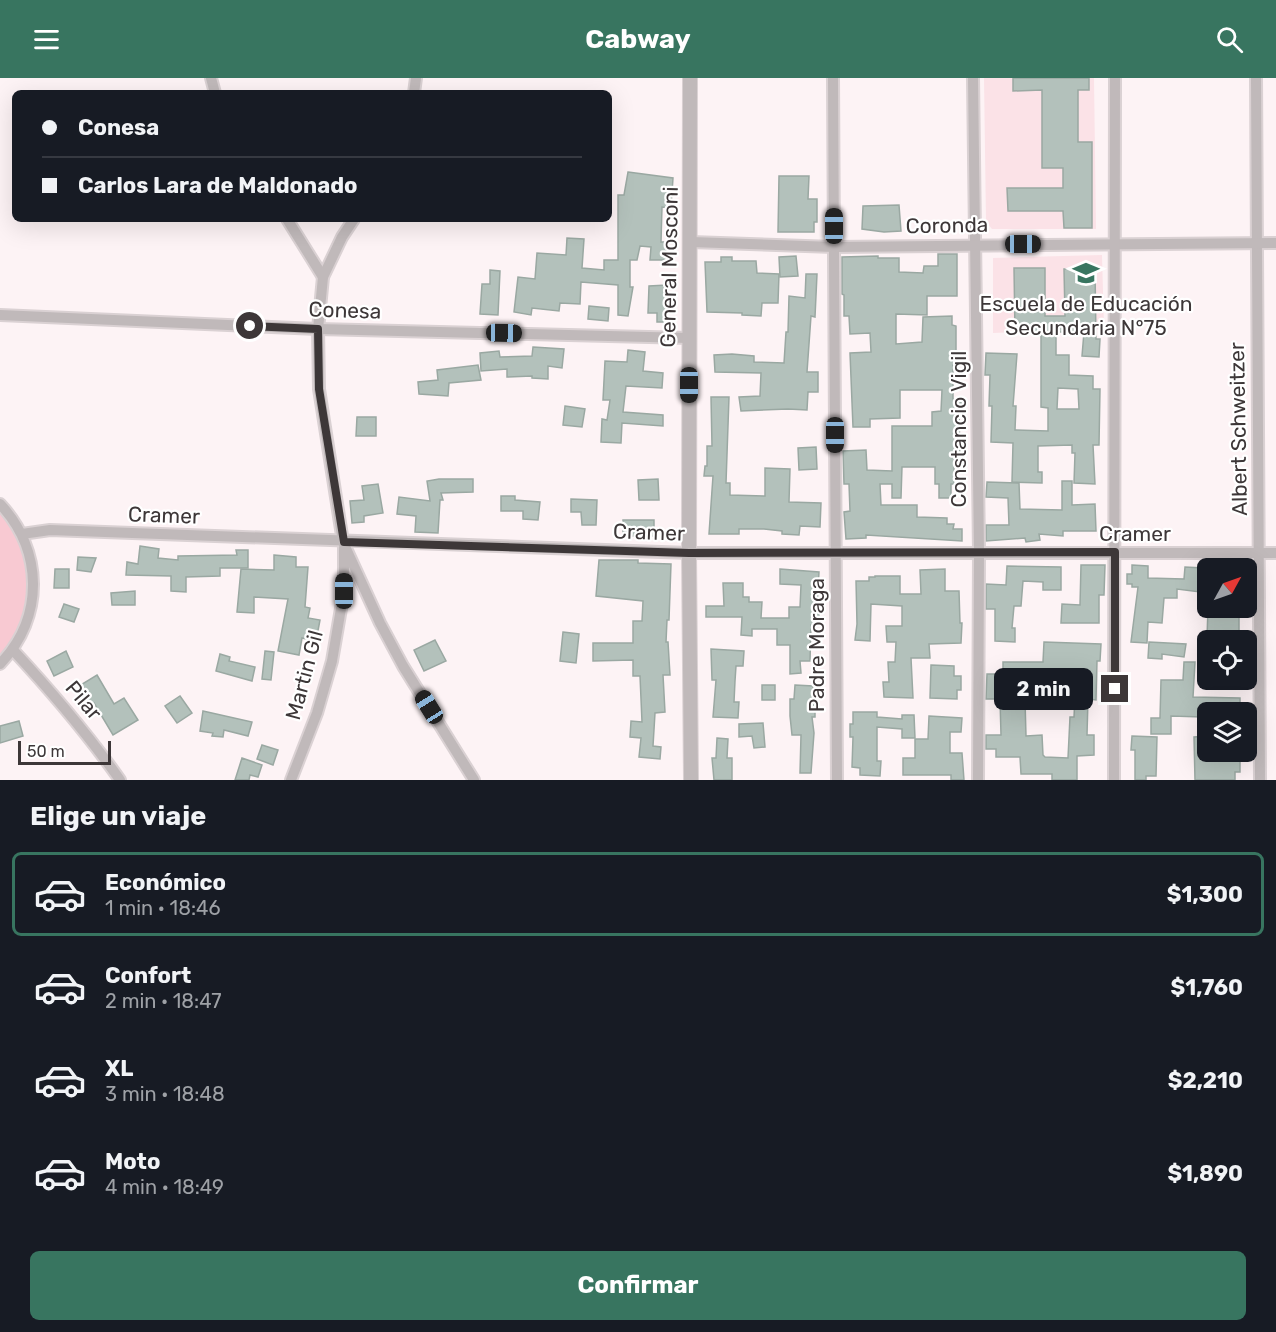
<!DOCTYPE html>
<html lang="es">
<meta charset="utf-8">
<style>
:root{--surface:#171b24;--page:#20242c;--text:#f1f3f6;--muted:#9ea1a6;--line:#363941;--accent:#387560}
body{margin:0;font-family:Rubik,sans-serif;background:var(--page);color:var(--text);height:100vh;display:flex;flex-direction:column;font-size:22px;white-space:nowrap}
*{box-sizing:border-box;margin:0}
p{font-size:20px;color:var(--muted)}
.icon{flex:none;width:33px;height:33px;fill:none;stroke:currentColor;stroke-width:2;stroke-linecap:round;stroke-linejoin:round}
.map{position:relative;height:702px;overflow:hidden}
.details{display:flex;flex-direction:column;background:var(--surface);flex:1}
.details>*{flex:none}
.guide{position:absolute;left:12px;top:12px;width:600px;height:132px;border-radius:9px;box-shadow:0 6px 24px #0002;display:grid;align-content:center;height:132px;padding:0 30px;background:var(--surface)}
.needle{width:39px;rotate:50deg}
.fabs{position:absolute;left:1197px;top:480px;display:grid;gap:12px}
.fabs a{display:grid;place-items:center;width:60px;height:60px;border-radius:9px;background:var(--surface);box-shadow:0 6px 24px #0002;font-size:30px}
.scale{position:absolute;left:18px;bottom:15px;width:93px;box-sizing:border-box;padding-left:6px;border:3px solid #3d3738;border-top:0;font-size:16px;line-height:21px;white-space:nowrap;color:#3d3738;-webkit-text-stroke:4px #fff;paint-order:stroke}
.end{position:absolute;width:27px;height:27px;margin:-14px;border:8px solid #3d3738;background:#fff;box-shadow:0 0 0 3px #fff}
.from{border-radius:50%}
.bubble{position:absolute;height:42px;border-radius:9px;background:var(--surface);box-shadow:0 6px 24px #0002;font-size:20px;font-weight:700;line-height:42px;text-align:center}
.car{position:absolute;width:18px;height:36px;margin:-18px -9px;border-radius:8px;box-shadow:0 0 4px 2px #0007;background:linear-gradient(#222 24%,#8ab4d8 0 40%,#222 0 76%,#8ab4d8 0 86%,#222 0)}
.guide b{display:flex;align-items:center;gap:21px;height:57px;font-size:22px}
.guide b+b{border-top:2px solid var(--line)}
.guide i{width:15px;height:15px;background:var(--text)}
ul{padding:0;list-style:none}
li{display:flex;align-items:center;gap:18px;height:84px;margin:0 12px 9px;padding:0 18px;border:3px solid transparent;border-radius:9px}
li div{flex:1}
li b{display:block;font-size:22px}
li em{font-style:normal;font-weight:700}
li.selected{border-color:var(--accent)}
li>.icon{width:54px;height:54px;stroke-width:1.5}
h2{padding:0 30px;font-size:27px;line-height:72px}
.primary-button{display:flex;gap:12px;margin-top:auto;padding:12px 30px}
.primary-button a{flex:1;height:69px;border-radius:9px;background:var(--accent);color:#fff;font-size:24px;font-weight:700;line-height:69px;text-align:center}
header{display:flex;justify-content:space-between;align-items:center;height:78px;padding:0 30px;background:var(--accent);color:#fff;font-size:27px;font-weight:700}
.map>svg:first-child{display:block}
.built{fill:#fbe2e7}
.green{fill:#f8c9d2}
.building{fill:#b3c1bb;stroke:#9aa8a2;stroke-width:1.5;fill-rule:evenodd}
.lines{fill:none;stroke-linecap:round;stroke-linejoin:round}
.minor-casing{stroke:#dad1d3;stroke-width:14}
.tertiary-casing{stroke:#dad1d3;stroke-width:16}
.minor{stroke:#c0b9ba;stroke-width:10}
.tertiary{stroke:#c0b9ba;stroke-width:14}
.route{stroke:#3d3738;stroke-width:8}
.labels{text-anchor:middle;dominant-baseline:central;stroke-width:4.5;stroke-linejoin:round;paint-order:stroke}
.street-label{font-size:21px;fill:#3d3738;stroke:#fff}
.poi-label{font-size:21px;fill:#3d3738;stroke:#fff}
</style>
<header><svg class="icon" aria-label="menu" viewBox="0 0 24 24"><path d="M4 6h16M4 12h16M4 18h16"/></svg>Cabway<svg class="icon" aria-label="search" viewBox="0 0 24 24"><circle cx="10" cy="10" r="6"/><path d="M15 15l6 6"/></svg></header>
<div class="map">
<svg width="1276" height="702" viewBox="0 0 1276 702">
<rect width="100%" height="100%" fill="#fdf3f5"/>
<g class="built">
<polygon points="984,0 1094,0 1096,151 992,151 986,144"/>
<polygon points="1102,177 1104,251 993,255 993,180"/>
</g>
<polygon class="green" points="0,426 22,456 32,523 0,586"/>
<g class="building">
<polygon points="1013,0 1089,0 1089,12 1078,12 1078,64 1092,64 1092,150 1064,150 1063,133 1008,133 1007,110 1063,110 1063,90 1042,90 1042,12 1013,13"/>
<polygon points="628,94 673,100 671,130 662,129 661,164 666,164 666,182 650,182 651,169 640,168 637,182 630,182 630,209 633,209 628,238 618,237 618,207 581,204 580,226 560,225 559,233 532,230 531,237 514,234 518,199 535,201 537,175 566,177 567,160 584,161 582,190 604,192 604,182 618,182 618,117 624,117"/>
<polygon points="779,98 809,98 808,121 817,121 817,144 814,144 814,154 778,154"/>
<polygon points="899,127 901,153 884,154 862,151 863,128"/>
<polygon points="938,176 957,176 957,218 927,218 927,237 896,236 896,266 922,264 923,239 952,238 952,247 956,248 956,276 953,276 953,321 961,321 961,332 959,332 960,376 954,376 954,406 951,406 951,420 939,420 939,406 935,406 935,389 902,389 901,420 892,420 892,406 880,406 881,427 917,427 917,439 947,440 947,446 954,446 953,451 962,451 962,463 866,457 866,460 846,461 844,434 850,433 849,406 844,406 843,373 866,372 867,392 892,393 892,348 932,348 932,334 941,333 942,312 900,312 900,340 870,341 870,349 853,349 850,275 871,274 870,255 850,256 849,238 844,238 844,217 842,216 842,179 878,178 878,180 899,180 899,194 923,195 924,188 938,188"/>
<polygon points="796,178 798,198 780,199 779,179"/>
<polygon points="721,179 732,179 732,183 756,183 757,195 779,196 778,225 762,225 761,238 742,237 742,235 707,234 705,184 721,184"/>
<path d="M1014 190H1045V238H1065L1064 191H1095L1096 261H1100L1099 279 1082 278 1084 254H1056V277H1069V297L1093 298V311H1100L1099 367H1093L1095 406 1074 405 1075 375H1072V367L1038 368V394H1042V405L1012 404 1013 365 991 364 992 328H989L990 297H985L986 275 1017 276 1013 328H1016L1015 352 1048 353V330L1041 329V255H1015ZM1058 310 1078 311 1079 331H1057Z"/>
<polygon points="490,192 500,193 498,237 480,236 482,206 490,206"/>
<polygon points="806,196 817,196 815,239 811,238 807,294 818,294 818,314 808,314 807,332 788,331 741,333 739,319 760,318 761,295 715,294 714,277 732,276 754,278 754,284 784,285 786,254 788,254 789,218 805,220"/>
<polygon points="667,207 667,244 657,244 657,235 648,235 649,208"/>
<polygon points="589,228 609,230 608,243 588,241"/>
<polygon points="533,269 564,271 562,290 548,288 548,301 532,300 532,298 507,299 507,291 481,293 480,275 499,273 500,279 532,278"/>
<polygon points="628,272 645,274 643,293 663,295 662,310 626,308 623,334 663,337 663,348 622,345 621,365 601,364 602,341 607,342 610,322 603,322 605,283 627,284"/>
<polygon points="478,287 481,302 449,305 448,318 419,316 418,304 438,302 437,292"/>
<polygon points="711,319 729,319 726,405 730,405 730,417 765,418 765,390 790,391 789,424 821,425 820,449 800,448 799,457 782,456 782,453 764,451 739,451 739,456 709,456 713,398 704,398 705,388 707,388 707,368 712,368"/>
<polygon points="565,328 585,331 582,349 563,347"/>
<polygon points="357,339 376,339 376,358 356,358"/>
<polygon points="816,369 817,391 799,392 798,370"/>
<polygon points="439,401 473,401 473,414 441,415 443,422 440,422 438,455 415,454 416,438 397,436 399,419 430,423 427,403"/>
<polygon points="658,401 659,422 639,422 638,402"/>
<polygon points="1062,403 1072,403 1072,427 1095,426 1096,453 1063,453 1063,458 1039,456 1040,462 1026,464 1025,460 986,463 986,447 1009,447 1008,420 986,419 987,404 1019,405 1020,431 1062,432"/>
<polygon points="378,406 383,435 364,438 364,444 352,445 350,423 364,422 362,408"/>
<polygon points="501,418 515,418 515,422 540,424 538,442 523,441 523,433 501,433"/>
<polygon points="571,421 597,422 596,447 582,447 581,434 571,434"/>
<rect x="623" y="442" width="31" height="16"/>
<polygon points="140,468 159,471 158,480 178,482 178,478 237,477 236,472 248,472 248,490 220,490 220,498 186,499 186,514 171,513 171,498 126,497 127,484 138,486"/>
<polygon points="274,477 296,479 296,489 308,489 305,529 310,530 308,540 320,542 316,563 302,560 299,577 278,573 288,521 254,519 254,535 237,534 241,491 274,492"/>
<polygon points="78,479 96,480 91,494 77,492"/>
<polygon points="599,482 638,482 638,485 671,486 669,542 667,542 666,564 668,564 670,597 663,597 665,634 655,635 653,668 661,669 660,681 639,679 641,660 630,659 631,643 642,644 640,598 633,598 633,582 593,583 593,565 633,565 633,543 642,543 643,523 596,518"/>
<polygon points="1081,487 1105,487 1104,517 1099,517 1099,545 1061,545 1062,526 1080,527"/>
<polygon points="1132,487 1148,488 1148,500 1184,501 1185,489 1203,490 1202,498 1208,498 1208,515 1177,511 1177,520 1164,520 1162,545 1148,544 1147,565 1131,564 1138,509 1132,509 1132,506 1127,506 1127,496 1132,496"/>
<polygon points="1007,488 1061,489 1061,512 1043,512 1043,504 1023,503 1021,528 1014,528 1012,550 1015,550 1015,564 995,563 995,531 986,531 986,506 1006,507"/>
<polygon points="55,491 69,491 69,510 54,510"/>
<polygon points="780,491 819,494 817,529 819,529 819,547 811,547 810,583 800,583 801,595 790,596 790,567 777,567 777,551 752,551 752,558 741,557 742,539 706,539 706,528 724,528 723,505 743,505 743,519 749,519 749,524 762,524 761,540 789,540 789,529 800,529 801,507 780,506"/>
<polygon points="945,491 945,513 959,513 960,545 962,545 961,565 929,566 930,580 911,580 913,620 884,619 883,604 889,604 888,584 895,584 896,564 887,564 886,548 902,548 902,528 871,526 870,563 855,562 857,546 856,503 869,503 869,499 875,499 875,498 900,498 900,516 921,516 920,492"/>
<polygon points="135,513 135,527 112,527 111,515"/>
<polygon points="64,526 79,531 74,544 59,539"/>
<polygon points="1208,530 1239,530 1239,562 1207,560"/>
<polygon points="563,554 579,556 576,585 560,583"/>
<polygon points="435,562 446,583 424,593 414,572"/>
<path d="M1044 564 1101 566 1100 583H1097L1096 622 1088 621 1087 657H1094V677L1077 678V702H1052V696H1021L1020 679H996V671H986V657H1001L1000 621H986L987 596H1003V584H1043ZM1038 617 1075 618 1074 639H1070L1068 680 1045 679 1043 677 1042 657 1026 658 1025 622H1038Z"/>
<polygon points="1149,564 1186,566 1184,579 1162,576 1162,581 1148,580"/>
<polygon points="711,571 744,573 743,588 736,588 735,603 734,624 739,624 738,640 713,639 716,602 712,602"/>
<polygon points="66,573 73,589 54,598 47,583"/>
<polygon points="265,573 274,574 271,602 262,601"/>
<polygon points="220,576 230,579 229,583 255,589 252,603 216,593"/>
<polygon points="1184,584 1195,584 1193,619 1240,620 1240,634 1202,634 1202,639 1171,638 1171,656 1151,656 1151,640 1160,640 1161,602 1183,602"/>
<polygon points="931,587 954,588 954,598 961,598 961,612 957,612 957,621 930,620"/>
<polygon points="97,597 114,626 124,620 138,642 113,657 94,625 90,627 79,608"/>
<rect x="762" y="607" width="13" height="15"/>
<polygon points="795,607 813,608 812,622 815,622 815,639 812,639 814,655 811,695 800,695 801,657 792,657 790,638 790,621 794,621"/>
<polygon points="180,618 192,635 177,645 165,628"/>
<polygon points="203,633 252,644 248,658 224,652 223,659 212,658 213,655 200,653"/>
<polygon points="853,634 877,634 877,639 902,641 902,637 914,637 915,660 902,660 902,651 877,649 877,683 881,683 880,698 860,697 860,690 852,689 853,659 850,659 850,646 853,646"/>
<polygon points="929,638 962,640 961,654 950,654 950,675 962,675 964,702 951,702 951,697 903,697 903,680 915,680 915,661 928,661"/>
<polygon points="19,643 23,658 0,665 0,648"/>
<polygon points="763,645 765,669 754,670 752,658 739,659 739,646"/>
<polygon points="1132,658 1157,659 1156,698 1146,698 1146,702 1135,702 1135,672 1131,672"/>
<polygon points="1208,658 1208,674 1231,674 1232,681 1240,681 1240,694 1235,694 1235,702 1195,702 1194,659"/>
<polygon points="717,660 728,661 727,680 732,680 732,702 714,702 712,680 716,680"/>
<polygon points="262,667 278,672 273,687 257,681"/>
<polygon points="242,680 262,687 258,699 250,697 249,702 235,702"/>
</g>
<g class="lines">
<g class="minor-casing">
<g id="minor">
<polyline points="211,0 215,15"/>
<polyline points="833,0 837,702"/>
<polyline points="973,0 979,474 978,702"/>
<polyline points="1256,0 1260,702"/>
<polyline points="414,15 416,0"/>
<polyline points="287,141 323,199"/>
<polyline points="354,141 342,159 323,199 318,251 319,311 343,464 380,545 403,588 474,702"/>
<polyline points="691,164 834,169 1276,165"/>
<polyline points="0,237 318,251 689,260"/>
<path d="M0 426C43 472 45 539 0 586"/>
<polyline points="22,456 50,452 689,475 1276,475"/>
<path d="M13 572C51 613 87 655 120 702"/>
<polyline points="291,702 317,635 332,583 344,513 344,470"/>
<polyline points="1114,702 1115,0"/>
</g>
</g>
<g class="tertiary-casing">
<polyline id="tertiary" points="690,0 689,475 691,702"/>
</g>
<use href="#minor" class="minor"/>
<use href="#tertiary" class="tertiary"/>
</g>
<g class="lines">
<polyline class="route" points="250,248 318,251 319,311 344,464 689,475 1115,474 1115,611"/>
</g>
<defs>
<g id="school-bare" transform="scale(2.07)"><path d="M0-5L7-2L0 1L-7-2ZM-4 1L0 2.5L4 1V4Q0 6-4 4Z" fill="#387560" stroke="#fff" stroke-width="2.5" paint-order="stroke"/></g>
</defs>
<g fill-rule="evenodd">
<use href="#school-bare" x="1086" y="195"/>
</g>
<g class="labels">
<g class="street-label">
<text transform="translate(947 147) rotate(-1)">Coronda</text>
<text transform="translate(669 189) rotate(-89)">General Mosconi</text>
<text transform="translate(345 232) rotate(2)">Conesa</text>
<text transform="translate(958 351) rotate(-90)">Constancio Vigil</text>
<text transform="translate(1238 351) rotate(-91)">Albert Schweitzer</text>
<text transform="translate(164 437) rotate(2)">Cramer</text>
<text transform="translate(649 454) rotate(2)">Cramer</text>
<text x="1135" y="455">Cramer</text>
<text transform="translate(816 567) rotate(-90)">Padre Moraga</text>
<text transform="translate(304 597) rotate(-75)">Martin Gil</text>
<text transform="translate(84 622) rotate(50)">Pilar</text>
</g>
<g class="poi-label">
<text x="1086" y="225">Escuela de Educación<tspan x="1086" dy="24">Secundaria N°75</tspan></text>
</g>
</g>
</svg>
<div class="fabs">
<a><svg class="needle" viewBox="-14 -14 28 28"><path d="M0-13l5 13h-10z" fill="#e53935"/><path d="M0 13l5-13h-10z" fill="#9ea1a6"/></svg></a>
<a><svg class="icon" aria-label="locate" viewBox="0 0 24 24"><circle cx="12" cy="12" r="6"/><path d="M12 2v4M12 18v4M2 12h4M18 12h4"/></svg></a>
<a><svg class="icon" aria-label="layers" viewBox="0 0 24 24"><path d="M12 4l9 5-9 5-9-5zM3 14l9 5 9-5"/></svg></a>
</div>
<div class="scale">50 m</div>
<i class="end from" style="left:250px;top:248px"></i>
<i class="end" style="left:1115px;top:611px"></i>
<div class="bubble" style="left:994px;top:590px;width:99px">2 min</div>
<i class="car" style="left:834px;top:148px;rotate:0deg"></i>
<i class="car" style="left:1023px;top:166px;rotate:90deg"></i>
<i class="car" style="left:504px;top:255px;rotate:91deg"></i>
<i class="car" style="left:689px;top:307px;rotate:180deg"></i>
<i class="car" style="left:835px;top:357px;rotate:180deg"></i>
<i class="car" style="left:344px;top:513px;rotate:0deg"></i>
<i class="car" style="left:429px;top:629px;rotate:328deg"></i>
<div class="guide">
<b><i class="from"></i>Conesa</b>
<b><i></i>Carlos Lara de Maldonado</b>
</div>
</div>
<section class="details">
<h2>Elige un viaje</h2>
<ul>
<li class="selected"><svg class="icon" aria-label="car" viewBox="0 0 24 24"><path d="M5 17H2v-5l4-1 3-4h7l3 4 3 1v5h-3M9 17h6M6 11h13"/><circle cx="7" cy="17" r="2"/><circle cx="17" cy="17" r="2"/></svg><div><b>Económico</b><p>1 min · 18:46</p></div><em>$1,300</em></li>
<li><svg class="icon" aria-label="car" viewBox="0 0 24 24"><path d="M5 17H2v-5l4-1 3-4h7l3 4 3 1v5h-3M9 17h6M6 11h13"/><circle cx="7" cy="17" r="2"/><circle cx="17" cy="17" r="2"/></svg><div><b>Confort</b><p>2 min · 18:47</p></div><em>$1,760</em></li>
<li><svg class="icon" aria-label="car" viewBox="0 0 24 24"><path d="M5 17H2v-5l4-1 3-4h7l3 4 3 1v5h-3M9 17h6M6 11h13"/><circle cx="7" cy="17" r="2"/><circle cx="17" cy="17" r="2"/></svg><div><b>XL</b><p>3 min · 18:48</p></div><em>$2,210</em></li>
<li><svg class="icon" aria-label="car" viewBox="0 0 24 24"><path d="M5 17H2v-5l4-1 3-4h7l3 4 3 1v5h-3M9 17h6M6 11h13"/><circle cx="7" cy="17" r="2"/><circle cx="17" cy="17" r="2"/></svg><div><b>Moto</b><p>4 min · 18:49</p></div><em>$1,890</em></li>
</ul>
<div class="primary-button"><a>Confirmar</a></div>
</section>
